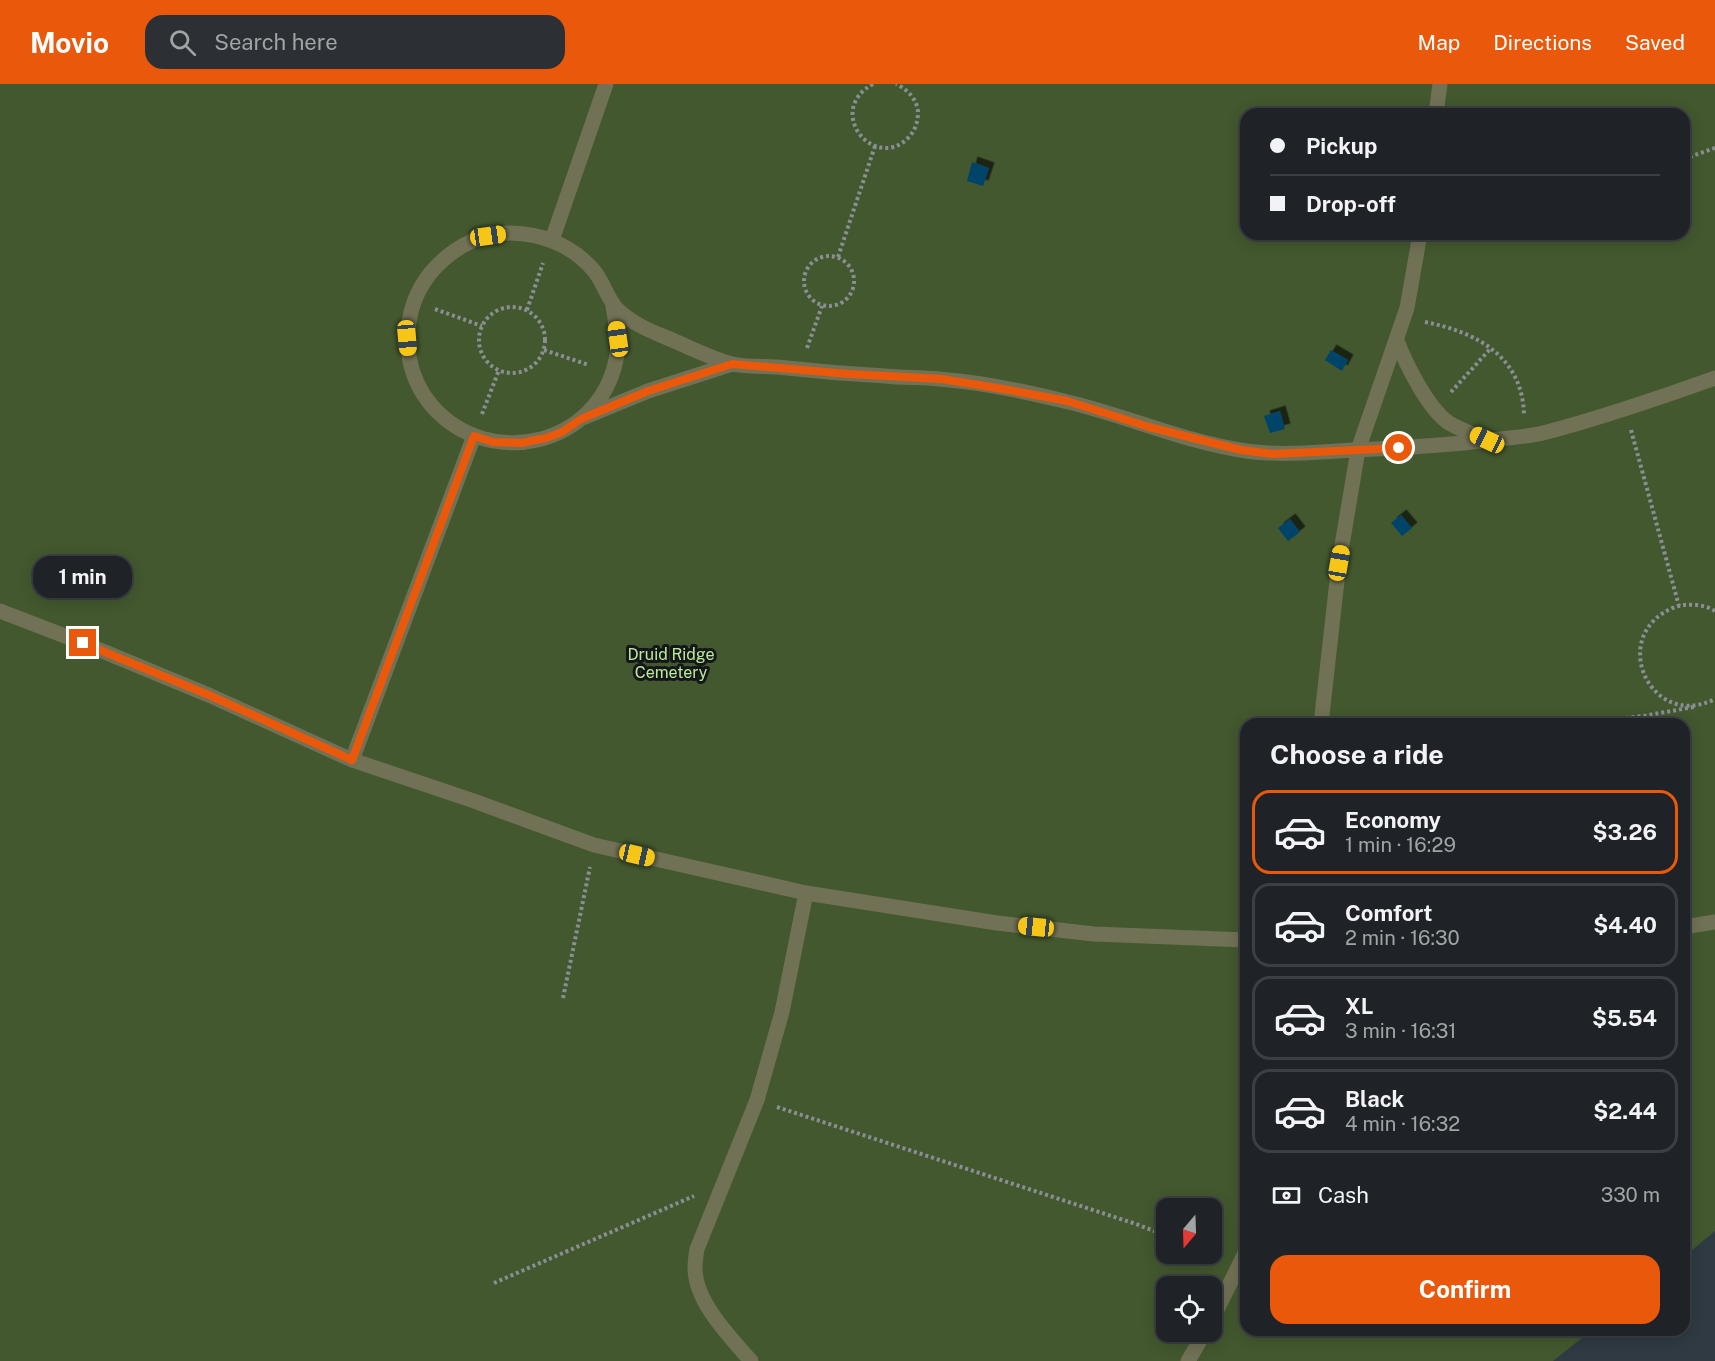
<!DOCTYPE html>
<meta charset="utf-8">
<style>
:root{--surface:#1f2327;--page:#2c2f33;--text:#f1f3f6;--muted:#a1a4a7;--line:#3c4044;--accent:#ea580c}
body{margin:0;font-family:"Public Sans",sans-serif;background:var(--page);color:var(--text);height:100vh;display:flex;flex-direction:column;font-size:22px;white-space:nowrap}
*{box-sizing:border-box;margin:0}
p{font-size:20px;color:var(--muted)}
.icon{flex:none;width:33px;height:33px;fill:none;stroke:currentColor;stroke-width:2;stroke-linecap:round;stroke-linejoin:round}
.map{position:relative;flex:1;overflow:hidden}
.details{position:absolute;left:1240px;top:634px;width:450px;height:618px;display:flex;flex-direction:column;background:var(--surface);border-radius:18px;box-shadow:0 3px 15px #0003,0 0 0 2px var(--line)}
.details>*{flex:none}
.banner{position:absolute;left:1240px;top:24px;width:450px;height:132px;border-radius:18px;box-shadow:0 3px 15px #0003,0 0 0 2px var(--line);display:grid;align-content:center;height:132px;padding:0 30px;background:var(--surface)}
.needle{width:39px;rotate:199deg}
.buttons{position:absolute;left:1156px;top:1114px;display:grid;gap:12px}
.buttons a{display:grid;place-items:center;width:66px;height:66px;border-radius:12px;background:var(--surface);box-shadow:0 3px 15px #0003,0 0 0 2px var(--line);font-size:30px}
.end{position:absolute;width:27px;height:27px;margin:-14px;border:8px solid #ea580c;background:#fff;box-shadow:0 0 0 3px #fff}
.from{border-radius:50%}
.bubble{position:absolute;height:42px;border-radius:18px;background:var(--surface);box-shadow:0 3px 15px #0003,0 0 0 2px var(--line);font-size:20px;font-weight:700;line-height:42px;text-align:center}
.car{position:absolute;width:18px;height:36px;margin:-18px -9px;border-radius:8px;box-shadow:0 0 4px 2px #0007;background:linear-gradient(#f5c518 24%,#345 0 40%,#f5c518 0 76%,#345 0 86%,#f5c518 0)}
.banner b{display:flex;align-items:center;gap:21px;height:57px;font-size:22px}
.banner b+b{border-top:2px solid var(--line)}
.banner i{width:15px;height:15px;background:var(--text)}
ul{padding:0;list-style:none}
li{display:flex;align-items:center;gap:18px;height:84px;margin:0 12px 9px;padding:0 18px;border:3px solid var(--line);border-radius:18px}
li div{flex:1}
li b{display:block;font-size:22px}
li em{font-style:normal;font-weight:700}
li.current{border-color:var(--accent)}
li>.icon{width:54px;height:54px;stroke-width:1.5}
h2{padding:0 30px;font-size:27px;line-height:72px}
.pay{display:flex;align-items:center;gap:15px;height:66px;padding:0 30px;font-size:22px}
.pay p{margin-inline-start:auto}
.action{display:flex;gap:12px;margin-top:auto;padding:12px 30px}
.action a{flex:1;height:69px;border-radius:18px;background:var(--accent);color:#fff;font-size:24px;font-weight:700;line-height:69px;text-align:center}
header{display:flex;align-items:center;gap:36px;box-sizing:border-box;height:84px;padding:0 30px;background:var(--accent);color:#fff}
header strong{font-size:28px}
nav{display:flex;gap:33px;margin-inline-start:auto;font-size:21px}
.search{width:420px;height:54px;background:var(--page);display:flex;align-items:center;gap:15px;box-sizing:border-box;padding:0 21px;border-radius:18px;color:var(--muted);font-size:22px}
.map>svg:first-child{display:block}
.built{fill:#2f3a43}
.green{fill:#43582f;fill-rule:evenodd}
.building{fill:#004469;filter:url(#shadow)}
.lines{fill:none;stroke-linecap:round;stroke-linejoin:round}
.path{stroke:#8a8f93;stroke-width:4;stroke-dasharray:3 3;stroke-linecap:butt}
.minor{stroke:#717156;stroke-width:15}
.route{stroke:#ea580c;stroke-width:8}
.labels{text-anchor:middle;dominant-baseline:central;stroke-width:6;stroke-linejoin:round;paint-order:stroke}
.park-label{font-size:16px;fill:#bee997;stroke:#141719}
</style>
<header>
<strong>Movio</strong>
<div class="search"><svg class="icon" aria-label="search" viewBox="0 0 24 24"><circle cx="10" cy="10" r="6"/><path d="M15 15l6 6"/></svg>Search here</div>
<nav><a>Map</a><a>Directions</a><a>Saved</a></nav>
</header>
<div class="map">
<svg width="1715" height="1277" viewBox="0 0 1715 1277">
<defs>
<filter id="shadow"><feDropShadow dx="5.5" dy="-5.5" stdDeviation="0" flood-color="#0009"/></filter>
</defs>
<rect width="100%" height="100%" fill="#292f34"/>
<polygon class="built" points="1715,1095 1715,1277 1480,1277 1519,1247 1684,1246 1685,1118"/>
<path class="green" d="M0 0H1715V1147L1685 1172 1684 640H1246V1246L1591 1247 1553 1277H0ZM1246 30H1684V150H1246ZM1167 1125H1212V1170H1167ZM1167 1203H1212V1248H1167Z"/>
<g class="building">
<polygon points="972,78 989,84 983,102 967,97"/>
<polygon points="1331,266 1348,276 1342,287 1325,276"/>
<polygon points="1280,327 1285,345 1270,349 1264,332"/>
<polygon points="1401,431 1412,444 1402,452 1391,439"/>
<polygon points="1290,435 1300,448 1288,457 1278,444"/>
</g>
<g class="lines">
<g class="path">
<path d="M873 0C824 27 874 88 908 54 915 47 918 38 918 28 917 15 907 5 896 0"/>
<polyline points="1684,75 1715,64"/>
<circle cx="829" cy="197" r="25"/>
<polyline points="838,173 875,62"/>
<circle cx="512" cy="256" r="33"/>
<polyline points="435,225 482,242"/>
<polyline points="527,226 543,179"/>
<path d="M1425 238C1476 248 1522 272 1524 330"/>
<polyline points="807,264 822,222"/>
<polyline points="544,266 589,281"/>
<polyline points="1451,308 1491,264"/>
<polyline points="482,330 499,286"/>
<polyline points="1631,346 1679,522"/>
<path d="M1715 527C1704 520 1687 519 1675 523 1606 550 1650 648 1715 615"/>
<polyline points="1343,634 1420,640"/>
<polyline points="1572,640 1643,632 1694,623"/>
<polyline points="563,914 590,783"/>
<polyline points="777,1023 1136,1140 1167,1152"/>
<polyline points="1208,1170 1218,1175"/>
<polyline points="494,1199 694,1112"/>
</g>
<g class="minor">
<polyline points="1436,30 1440,0"/>
<polyline points="552,156 606,0"/>
<path d="M613 222C616 241 620 258 616 276 598 362 489 387 432 322 408 294 402 256 413 221 422 194 440 175 464 161 507 137 565 151 595 188 604 200 608 216 618 226 632 239 648 246 665 253 685 261 712 275 732 280 746 283 763 282 777 283 813 287 849 290 885 292 903 294 921 293 939 295 980 298 1023 307 1064 317 1125 331 1184 358 1246 367 1282 372 1318 368 1354 366 1400 364 1444 362 1489 356 1507 354 1526 353 1543 349 1601 334 1659 314 1715 294"/>
<path d="M1397 257C1406 280 1428 325 1449 339 1461 346 1475 351 1487 356"/>
<polyline points="585,333 648,307 732,280"/>
<polyline points="0,527 83,559 211,612 352,676 474,717 594,761 806,809 997,839 1094,850 1246,856"/>
<polyline points="1321,640 1339,479 1358,366 1407,224 1420,150"/>
<polyline points="352,676 474,352"/>
<polyline points="1684,843 1715,838"/>
<polyline points="1212,1236 1246,1167"/>
<path d="M751 1277C730 1253 695 1218 695 1184 695 1178 696 1171 697 1165L757 1016 782 928 806 809"/>
<polyline points="1188,1277 1205,1248"/>
</g>
</g>
<g class="lines">
<polyline class="route" points="83,559 211,612 352,676 474,352 493,358 521,359 546,354 562,348 581,335 648,307 732,280 849,290 942,295 1009,306 1067,317 1149,343 1241,366 1273,370 1399,364"/>
</g>
<g class="labels">
<g class="park-label">
<text x="671" y="570">Druid Ridge<tspan x="671" dy="18">Cemetery</tspan></text>
</g>
</g>
</svg>
<div class="buttons">
<a><svg class="needle" viewBox="-14 -14 28 28"><path d="M0-13l5 13h-10z" fill="#e53935"/><path d="M0 13l5-13h-10z" fill="#a1a4a7"/></svg></a>
<a><svg class="icon" aria-label="locate" viewBox="0 0 24 24"><circle cx="12" cy="12" r="6"/><path d="M12 2v4M12 18v4M2 12h4M18 12h4"/></svg></a>
</div>
<i class="end from" style="left:1399px;top:364px"></i>
<i class="end" style="left:83px;top:559px"></i>
<div class="bubble" style="left:33px;top:472px;width:99px">1 min</div>
<i class="car" style="left:488px;top:152px;rotate:82deg"></i>
<i class="car" style="left:407px;top:254px;rotate:175deg"></i>
<i class="car" style="left:618px;top:255px;rotate:352deg"></i>
<i class="car" style="left:1487px;top:356px;rotate:295deg"></i>
<i class="car" style="left:1339px;top:479px;rotate:10deg"></i>
<i class="car" style="left:637px;top:771px;rotate:103deg"></i>
<i class="car" style="left:1036px;top:843px;rotate:276deg"></i>
<div class="banner">
<b><i class="from"></i>Pickup</b>
<b><i></i>Drop-off</b>
</div>
<section class="details">
<h2>Choose a ride</h2>
<ul>
<li class="current"><svg class="icon" aria-label="car" viewBox="0 0 24 24"><path d="M5 17H2v-5l4-1 3-4h7l3 4 3 1v5h-3M9 17h6M6 11h13"/><circle cx="7" cy="17" r="2"/><circle cx="17" cy="17" r="2"/></svg><div><b>Economy</b><p>1 min · 16:29</p></div><em>$3.26</em></li>
<li><svg class="icon" aria-label="car" viewBox="0 0 24 24"><path d="M5 17H2v-5l4-1 3-4h7l3 4 3 1v5h-3M9 17h6M6 11h13"/><circle cx="7" cy="17" r="2"/><circle cx="17" cy="17" r="2"/></svg><div><b>Comfort</b><p>2 min · 16:30</p></div><em>$4.40</em></li>
<li><svg class="icon" aria-label="car" viewBox="0 0 24 24"><path d="M5 17H2v-5l4-1 3-4h7l3 4 3 1v5h-3M9 17h6M6 11h13"/><circle cx="7" cy="17" r="2"/><circle cx="17" cy="17" r="2"/></svg><div><b>XL</b><p>3 min · 16:31</p></div><em>$5.54</em></li>
<li><svg class="icon" aria-label="car" viewBox="0 0 24 24"><path d="M5 17H2v-5l4-1 3-4h7l3 4 3 1v5h-3M9 17h6M6 11h13"/><circle cx="7" cy="17" r="2"/><circle cx="17" cy="17" r="2"/></svg><div><b>Black</b><p>4 min · 16:32</p></div><em>$2.44</em></li>
</ul>
<div class="pay"><svg class="icon" aria-label="cash" viewBox="0 0 24 24"><path d="M3 7h18v10H3z"/><circle cx="12" cy="12" r="2"/></svg>Cash<p>330 m</p></div>
<div class="action"><a>Confirm</a></div>
</section>
</div>
